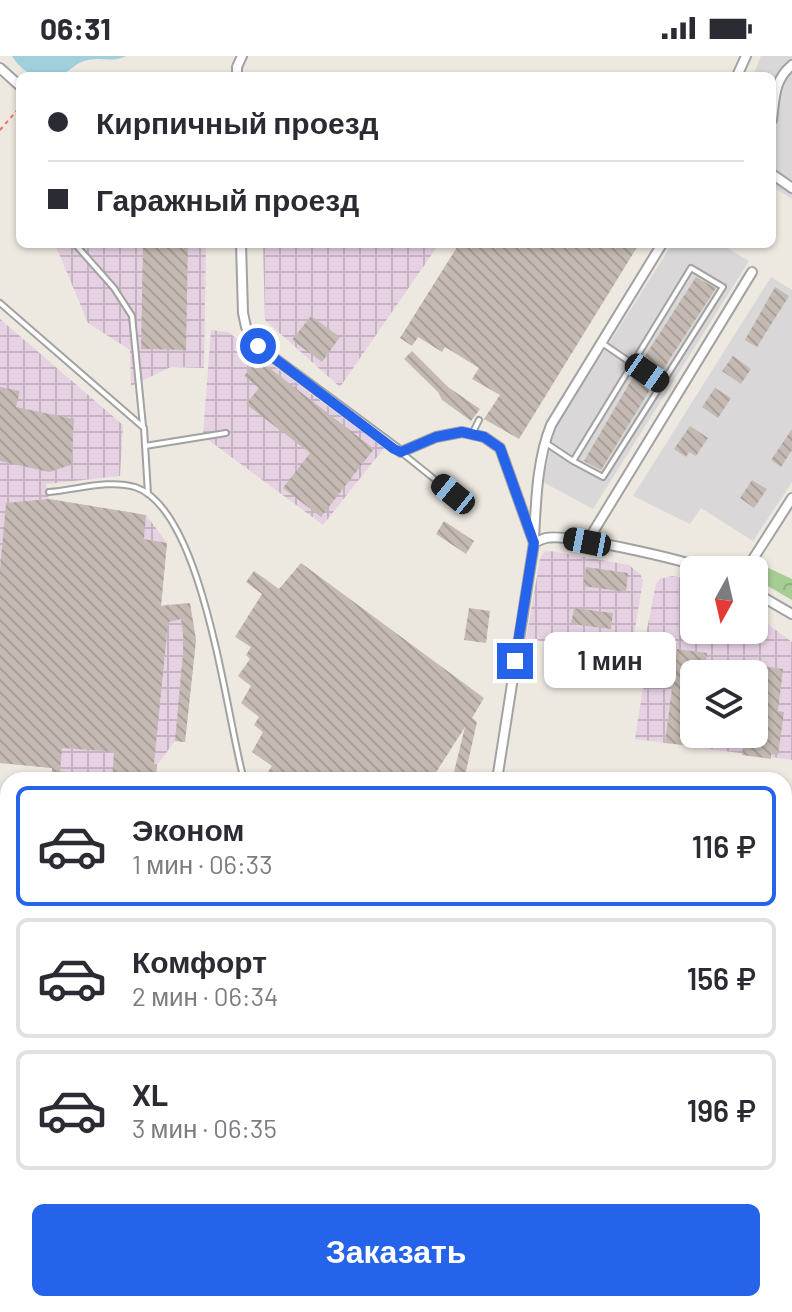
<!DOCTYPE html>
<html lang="ru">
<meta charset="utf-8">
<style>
:root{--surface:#fff;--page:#f2f2f3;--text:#2b2b33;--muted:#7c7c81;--line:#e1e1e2;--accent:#2563eb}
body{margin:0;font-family:Barlow,sans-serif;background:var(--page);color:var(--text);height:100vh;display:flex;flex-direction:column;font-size:30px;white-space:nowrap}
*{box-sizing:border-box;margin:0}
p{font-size:26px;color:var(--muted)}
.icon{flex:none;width:44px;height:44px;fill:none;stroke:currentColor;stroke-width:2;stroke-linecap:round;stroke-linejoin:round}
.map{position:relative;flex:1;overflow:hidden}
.details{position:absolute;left:0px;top:716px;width:792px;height:540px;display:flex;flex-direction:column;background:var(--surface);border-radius:24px 24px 0 0;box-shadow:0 2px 6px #0004}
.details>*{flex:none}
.hud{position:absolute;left:16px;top:16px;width:760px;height:176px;border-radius:12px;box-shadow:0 2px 6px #0004;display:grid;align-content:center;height:176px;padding:0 32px;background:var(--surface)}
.needle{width:52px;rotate:188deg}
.buttons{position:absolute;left:680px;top:500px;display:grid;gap:16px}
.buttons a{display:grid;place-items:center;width:88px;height:88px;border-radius:12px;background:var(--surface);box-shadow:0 2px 6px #0004;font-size:40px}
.end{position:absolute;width:36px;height:36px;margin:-18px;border:10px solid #2563eb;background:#fff;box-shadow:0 0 0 4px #fff}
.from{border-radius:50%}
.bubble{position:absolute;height:56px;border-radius:12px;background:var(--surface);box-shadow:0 2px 6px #0004;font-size:26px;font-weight:600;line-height:56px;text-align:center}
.car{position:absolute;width:24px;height:48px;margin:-24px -12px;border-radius:10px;box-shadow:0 0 6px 2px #0007;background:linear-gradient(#222 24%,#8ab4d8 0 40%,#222 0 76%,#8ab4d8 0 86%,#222 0)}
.hud b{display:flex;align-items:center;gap:28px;height:76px;font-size:30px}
.hud b+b{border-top:2px solid var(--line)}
.hud i{width:20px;height:20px;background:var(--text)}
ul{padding:14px 0 0;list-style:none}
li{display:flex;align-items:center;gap:24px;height:120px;margin:0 16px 12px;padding:0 16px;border:4px solid var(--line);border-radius:12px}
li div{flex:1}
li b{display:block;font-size:30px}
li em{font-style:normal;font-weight:600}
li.selected{border-color:var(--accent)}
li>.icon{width:72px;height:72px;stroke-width:1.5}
.primary-button{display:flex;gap:16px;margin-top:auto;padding:16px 32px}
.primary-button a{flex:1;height:92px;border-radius:12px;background:var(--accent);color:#fff;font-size:32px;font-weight:600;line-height:92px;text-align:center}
.status{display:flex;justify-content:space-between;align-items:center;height:56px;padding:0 40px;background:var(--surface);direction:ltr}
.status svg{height:22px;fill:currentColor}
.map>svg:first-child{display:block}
.residential{fill:#d9d7d8}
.industrial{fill:url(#industrial-grid);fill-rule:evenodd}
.education{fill:#fffed6}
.forest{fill:url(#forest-crowns)}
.water{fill:#9fd0db}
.building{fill:url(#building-back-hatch)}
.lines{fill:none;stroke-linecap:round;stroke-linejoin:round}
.lane-casing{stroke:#a2a2a2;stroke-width:8}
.street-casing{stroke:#a2a2a2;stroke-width:12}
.secondary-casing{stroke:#677004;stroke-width:16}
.highway-casing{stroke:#d62265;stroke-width:18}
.path{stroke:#fb6d63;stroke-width:2;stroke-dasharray:4 4;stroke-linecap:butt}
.lane{stroke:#fff;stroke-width:4}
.street{stroke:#fff;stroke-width:8}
.secondary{stroke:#f8f9b1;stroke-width:12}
.highway{stroke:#e6859a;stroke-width:14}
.route{stroke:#2563eb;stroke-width:10}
</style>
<div class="status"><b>06:31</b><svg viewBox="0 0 49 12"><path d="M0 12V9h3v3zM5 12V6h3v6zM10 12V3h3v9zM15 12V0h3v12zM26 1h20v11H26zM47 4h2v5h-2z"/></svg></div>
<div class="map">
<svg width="792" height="1256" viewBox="0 0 792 1256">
<defs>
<pattern id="industrial-grid" width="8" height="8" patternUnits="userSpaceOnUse" patternTransform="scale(2)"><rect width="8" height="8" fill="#e6d1e3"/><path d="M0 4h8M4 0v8" fill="none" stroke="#c5b3c2"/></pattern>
<pattern id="forest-crowns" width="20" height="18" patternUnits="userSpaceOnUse" patternTransform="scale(2)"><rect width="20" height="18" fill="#a6cd94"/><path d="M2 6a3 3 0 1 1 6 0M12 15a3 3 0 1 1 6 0" fill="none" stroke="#8eaf7f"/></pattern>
<pattern id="building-back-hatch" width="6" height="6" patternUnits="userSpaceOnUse" patternTransform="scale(2)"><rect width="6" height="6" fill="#c4bab3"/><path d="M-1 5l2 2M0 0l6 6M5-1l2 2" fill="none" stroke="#a89f99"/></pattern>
</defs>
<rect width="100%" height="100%" fill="#ede8e0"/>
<g class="residential">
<polygon points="761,0 792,0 792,143 772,130 772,20 753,20"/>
<polygon points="672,188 721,188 749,205 593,453 543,426 555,373"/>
<polygon points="771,221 792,234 792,426 753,485 701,452 690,468 633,440"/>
<polygon points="8,1085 8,1248 129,1248 117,1256 0,1256 0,1090"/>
<polygon points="185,1248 260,1248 263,1256 168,1256"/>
<polygon points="284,1248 376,1248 375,1256 287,1256"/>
<polygon points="487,1248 567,1248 566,1256 485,1256"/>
<polygon points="586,1248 720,1248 721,1256 586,1256"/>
</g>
<g class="industrial">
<polygon points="55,188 206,188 204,312 171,311 131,330 130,294 88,267"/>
<polygon points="263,188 439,188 340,331 265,264"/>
<polygon points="0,263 123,369 120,420 46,428 49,443 146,459 167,487 161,549 190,547 196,584 185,686 175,685 157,709 156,719 144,718 143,724 51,724 52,712 0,707"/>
<polygon points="211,274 228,276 384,392 323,469 203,380"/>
<polygon points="550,495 629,509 640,518 643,524 631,597 526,583 540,503 544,496"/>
<path d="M672 520 694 524V574H754V558L792 586V704L635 683 648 600 642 598 656 528 660 523ZM694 618H754V678H694Z"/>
</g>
<polygon class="education" points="792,765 792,925 784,924 784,829"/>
<polygon class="forest" points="764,510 792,523 792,544 759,525 757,519"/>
<path class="water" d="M12 0H126C113 7 102 1 88 4 76 6 72 14 61 19 41 27 22 17 12 0Z"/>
<g class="building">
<polygon points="143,188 188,188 186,294 141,293"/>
<polygon points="459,188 639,188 519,383 484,363 500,339 472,323 479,312 445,291 442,296 418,281 412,290 400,282"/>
<polygon points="696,221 716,232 662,315 643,303"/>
<polygon points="775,231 789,240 757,291 745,284"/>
<polygon points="311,260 340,281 322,306 292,284"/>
<polygon points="412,295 448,331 480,353 471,365 442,344 438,336 404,303"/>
<polygon points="733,300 751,313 741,328 722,315"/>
<polygon points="258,303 374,393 321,461 283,432 310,397 246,348 259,332 244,320"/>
<polygon points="633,321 651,332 601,414 584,405"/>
<polygon points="0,331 20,335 16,351 74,363 71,409 49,416 0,405"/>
<polygon points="715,332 731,342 718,362 702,351"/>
<polygon points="690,370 708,382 696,400 689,396 686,401 674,393"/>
<polygon points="792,373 792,394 781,411 771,404"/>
<polygon points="752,424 767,433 754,452 740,442"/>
<polygon points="49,443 146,459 144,483 167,487 161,550 190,547 196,584 185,686 175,685 184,586 181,563 168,566 154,708 157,709 156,719 143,718 143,724 112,724 114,697 105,695 62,692 60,715 67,716 67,724 51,724 52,712 0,707 0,513 6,447"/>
<polygon points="444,465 474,485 466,498 436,478"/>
<polygon points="301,507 484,642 472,662 477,666 464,724 452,724 465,671 435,718 443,724 271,724 265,720 272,710 252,696 263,676 254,669 259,661 241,647 251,630 238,620 250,603 246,599 251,591 235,581 262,538 246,526 254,515 279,533"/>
<polygon points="586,511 628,517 626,536 583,530"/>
<polygon points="469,552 490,555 486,587 464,584"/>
<polygon points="574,552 613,557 611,573 571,568"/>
<polygon points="677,593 707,597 704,618 694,618 695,690 665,687"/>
<polygon points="754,609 783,613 778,655 784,656 778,699 771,698 771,703 742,699 745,678 754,678"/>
<polygon points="0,764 8,765 8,837 0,836"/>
</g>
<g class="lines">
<g class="lane-casing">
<g id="lane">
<polyline points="75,188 114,232 132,260 143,370"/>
<polyline points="0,247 144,372 148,438"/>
<polyline points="602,287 662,328"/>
<polyline points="473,376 479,364"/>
<polyline points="546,387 573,405 691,212 723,231 603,421 573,405"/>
<polyline points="145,390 226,377"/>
<polyline points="402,397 453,438"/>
<path d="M49 436C76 434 109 423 135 431 204 454 226 660 244 724"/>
<polyline points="0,852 8,853"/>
<polyline points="0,888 8,888"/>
<polyline points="784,944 792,945"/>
</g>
</g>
<g class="street-casing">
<g id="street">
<polyline points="0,12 20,30"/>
<polyline points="237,20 237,11 242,0"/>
<polyline points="737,20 746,0"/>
<path d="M772 64C775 41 774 24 792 9"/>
<polyline points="772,118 792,132"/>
<polyline points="241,188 243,257 246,271 258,290 401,396 436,381 462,376 484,381 500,392 534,487"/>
<path d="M534 482C536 445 537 404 551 369L662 188"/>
<polyline points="587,486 752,216"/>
<polyline points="746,514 792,442"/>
<polyline points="754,536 792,558"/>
<path d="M497 724 534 487C538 485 542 483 546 482 567 477 685 504 708 514"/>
<polyline points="0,1075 8,1070"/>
<polyline points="275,1248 278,1256"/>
<polyline points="147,1256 160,1248"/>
<polyline points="384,1256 386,1248"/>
<polyline points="480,1256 481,1248"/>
</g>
</g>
<g class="secondary-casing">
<polyline id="secondary" points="580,1256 581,1248"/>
</g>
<g class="highway-casing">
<g id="highway">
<polyline points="0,954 8,955"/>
<polyline points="784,1034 792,1036"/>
</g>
</g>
<g class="path">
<polyline points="0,74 20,51"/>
<polyline points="0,908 8,909"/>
</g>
<use href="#lane" class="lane"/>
<use href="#street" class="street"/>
<use href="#secondary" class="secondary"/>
<use href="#highway" class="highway"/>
</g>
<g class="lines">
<polyline class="route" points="258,290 394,393 401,396 436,381 462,376 484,381 500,392 534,487 515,605"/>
</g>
</svg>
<div class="buttons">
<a><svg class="needle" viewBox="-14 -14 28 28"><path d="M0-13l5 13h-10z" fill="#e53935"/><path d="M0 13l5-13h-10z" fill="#7c7c81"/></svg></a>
<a><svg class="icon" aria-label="layers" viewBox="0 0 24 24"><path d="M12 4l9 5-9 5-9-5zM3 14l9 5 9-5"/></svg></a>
</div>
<i class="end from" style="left:258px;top:290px"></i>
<i class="end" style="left:515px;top:605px"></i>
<div class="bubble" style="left:544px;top:576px;width:132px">1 мин</div>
<i class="car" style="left:647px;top:317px;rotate:125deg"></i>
<i class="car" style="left:453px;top:438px;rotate:309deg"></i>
<i class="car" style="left:587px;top:486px;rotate:281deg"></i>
<div class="hud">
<b><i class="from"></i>Кирпичный проезд</b>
<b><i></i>Гаражный проезд</b>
</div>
<section class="details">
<ul>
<li class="selected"><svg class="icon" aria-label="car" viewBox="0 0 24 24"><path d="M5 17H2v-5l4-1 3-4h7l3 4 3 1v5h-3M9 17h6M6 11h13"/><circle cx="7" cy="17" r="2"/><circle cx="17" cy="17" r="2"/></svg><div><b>Эконом</b><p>1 мин · 06:33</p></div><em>116 ₽</em></li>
<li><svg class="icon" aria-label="car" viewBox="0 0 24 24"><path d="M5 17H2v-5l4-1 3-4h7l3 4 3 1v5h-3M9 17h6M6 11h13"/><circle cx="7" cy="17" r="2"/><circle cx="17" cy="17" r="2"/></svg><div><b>Комфорт</b><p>2 мин · 06:34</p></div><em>156 ₽</em></li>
<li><svg class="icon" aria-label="car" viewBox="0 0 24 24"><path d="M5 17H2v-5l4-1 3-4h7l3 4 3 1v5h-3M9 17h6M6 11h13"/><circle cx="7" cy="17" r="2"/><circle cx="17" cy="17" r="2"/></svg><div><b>XL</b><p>3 мин · 06:35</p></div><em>196 ₽</em></li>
</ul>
<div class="primary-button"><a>Заказать</a></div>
</section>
</div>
